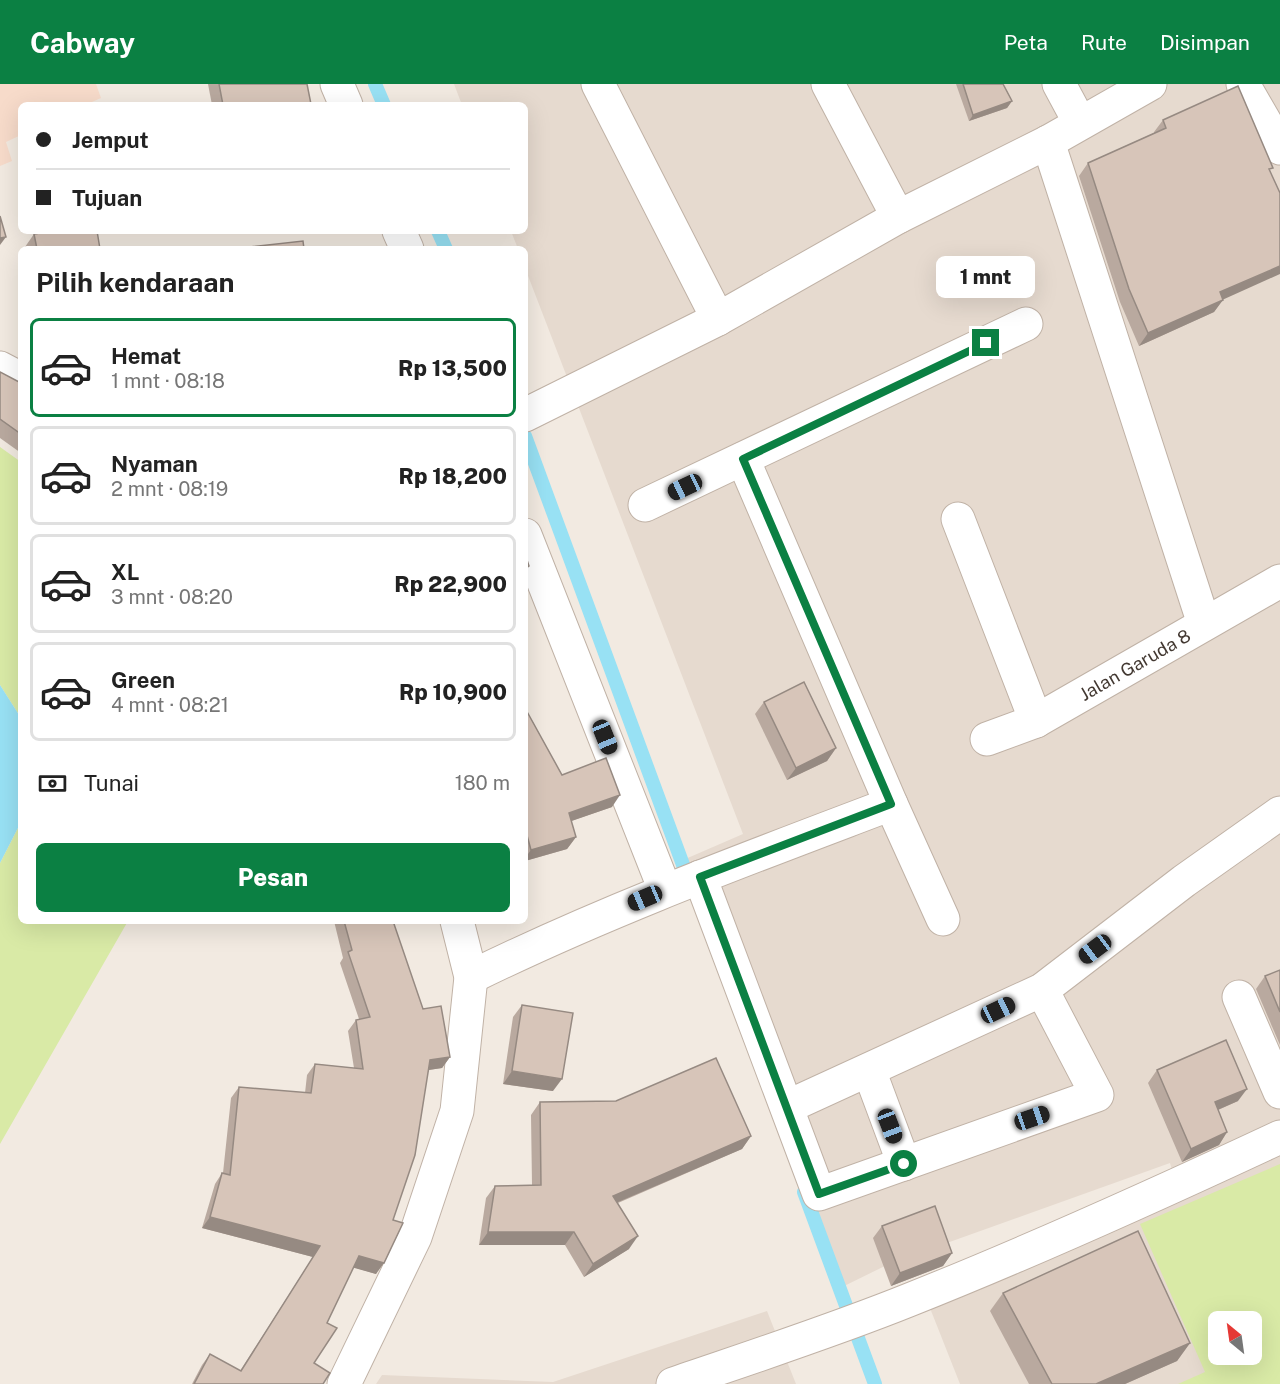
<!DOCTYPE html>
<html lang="id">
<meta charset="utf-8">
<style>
:root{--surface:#fff;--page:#f6f6f6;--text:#222;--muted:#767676;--line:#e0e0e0;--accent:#0b8043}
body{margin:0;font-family:"Public Sans",sans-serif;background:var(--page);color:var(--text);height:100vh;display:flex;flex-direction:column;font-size:22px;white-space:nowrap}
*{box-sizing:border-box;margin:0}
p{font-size:20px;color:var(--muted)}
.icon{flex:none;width:33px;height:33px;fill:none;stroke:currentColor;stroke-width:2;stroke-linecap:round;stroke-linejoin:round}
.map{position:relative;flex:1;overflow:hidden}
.panel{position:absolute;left:18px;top:162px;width:510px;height:678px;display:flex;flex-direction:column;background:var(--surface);border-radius:9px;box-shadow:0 6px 24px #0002}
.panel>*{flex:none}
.top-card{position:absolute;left:18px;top:18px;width:510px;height:132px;border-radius:9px;box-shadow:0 6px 24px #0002;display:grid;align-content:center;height:132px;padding:0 18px;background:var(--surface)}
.needle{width:39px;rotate:331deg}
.buttons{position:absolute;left:1208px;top:1227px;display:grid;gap:12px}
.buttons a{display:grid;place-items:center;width:54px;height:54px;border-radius:9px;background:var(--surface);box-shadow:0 6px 24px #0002;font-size:30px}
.end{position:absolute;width:27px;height:27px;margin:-14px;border:8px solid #0b8043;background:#fff;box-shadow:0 0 0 3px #fff}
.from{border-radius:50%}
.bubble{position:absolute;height:42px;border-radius:9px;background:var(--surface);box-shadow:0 6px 24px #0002;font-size:20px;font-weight:800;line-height:42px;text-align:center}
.car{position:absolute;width:18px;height:36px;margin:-18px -9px;border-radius:8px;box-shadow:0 0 4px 2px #0007;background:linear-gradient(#222 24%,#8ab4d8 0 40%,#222 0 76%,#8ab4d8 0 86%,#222 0)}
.top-card b{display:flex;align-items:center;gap:21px;height:57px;font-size:22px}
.top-card b+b{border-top:2px solid var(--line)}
.top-card i{width:15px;height:15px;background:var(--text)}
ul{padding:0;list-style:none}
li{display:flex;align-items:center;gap:18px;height:99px;margin:0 12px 9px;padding:0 6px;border:3px solid var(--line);border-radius:9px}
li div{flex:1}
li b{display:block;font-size:22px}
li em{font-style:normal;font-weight:800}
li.current{border-color:var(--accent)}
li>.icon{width:54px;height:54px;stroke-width:1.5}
h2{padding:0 18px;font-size:27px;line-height:72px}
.pay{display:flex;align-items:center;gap:15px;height:66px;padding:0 18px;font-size:22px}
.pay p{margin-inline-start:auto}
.cta{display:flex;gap:12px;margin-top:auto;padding:12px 18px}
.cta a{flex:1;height:69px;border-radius:9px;background:var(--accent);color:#fff;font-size:24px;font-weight:800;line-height:69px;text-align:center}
header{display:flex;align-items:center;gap:36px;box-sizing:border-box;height:84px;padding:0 30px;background:var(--accent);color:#fff}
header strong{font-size:28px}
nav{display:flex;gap:33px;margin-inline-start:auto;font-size:21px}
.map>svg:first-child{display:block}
.residential{fill:#e6dacf;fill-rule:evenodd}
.commercial{fill:#f7dbca}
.green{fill:#d9eaa6;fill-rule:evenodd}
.water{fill:#98e1f4}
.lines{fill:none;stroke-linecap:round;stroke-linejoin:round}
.stream{stroke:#98e1f4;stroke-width:14}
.minor-casing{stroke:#c0b2a6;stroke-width:35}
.minor{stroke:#fff;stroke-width:33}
.wall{fill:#b9a99f}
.shaded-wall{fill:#968a82}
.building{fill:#d7c5b9;stroke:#968a82;stroke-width:1.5}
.route{stroke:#0b8043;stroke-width:8}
.labels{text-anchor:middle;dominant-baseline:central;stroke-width:5;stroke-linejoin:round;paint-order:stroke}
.street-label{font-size:18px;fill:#433932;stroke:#fff}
</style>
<header>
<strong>Cabway</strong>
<nav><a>Peta</a><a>Rute</a><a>Disimpan</a></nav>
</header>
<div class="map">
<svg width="1280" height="1300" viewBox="0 0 1280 1300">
<rect width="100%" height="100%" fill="#f2eae1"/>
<g class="residential">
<path d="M454 0H1280V1300H960L926 1214 1176 1100 1170 1079 891 1179 836 1206 683 776 743 750 525 184V165H518L511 147H525V21H462ZM1218 1238H1251V1270H1218Z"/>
<polygon points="767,1227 796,1300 376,1300 382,1291 553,1298"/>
</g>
<polygon class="commercial" points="0,0 96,0 101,14 85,21 21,21 21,51 6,58 12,77 0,82"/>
<g class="green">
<polygon points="0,363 21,378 21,634 0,601"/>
<polygon points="21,738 21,837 128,837 0,1060 0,779"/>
<path d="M1280 1080V1300H1178L1205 1288 1140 1140ZM1218 1238H1251V1270H1218Z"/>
</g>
<polygon class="water" points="0,601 21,634 21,738 0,779"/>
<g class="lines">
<g class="stream">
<polyline points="375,0 384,21"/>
<polyline points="438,147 446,165"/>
<polyline points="525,352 689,797"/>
<polyline points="804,1108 875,1300"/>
</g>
<g class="minor-casing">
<g id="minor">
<polyline points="337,0 346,21"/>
<polyline points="598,0 718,235"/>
<polyline points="828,0 898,133"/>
<polyline points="1059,0 1080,39"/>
<polyline points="1243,0 1280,64"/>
<polyline points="1048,58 1204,540"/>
<polyline points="399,147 407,165"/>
<polyline points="0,284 21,295"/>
<polyline points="525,331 718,235 898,133 1048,58 1150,0"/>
<polyline points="743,375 891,720 943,835"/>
<polyline points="645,421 1026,240"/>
<polyline points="958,435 1036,637"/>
<polyline points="525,451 665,806"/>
<path id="s1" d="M987 655 1036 637 1280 497"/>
<polyline points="700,793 819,1110 1097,1011 1042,906"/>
<path d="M471 893C607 826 749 774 891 720"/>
<polyline points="1239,913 1280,1008"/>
<polyline points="869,986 904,1080"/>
<polyline points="787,1023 1042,906 1184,797 1280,729"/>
<polyline points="344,1300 415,1153 457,1027 471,893 457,837"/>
<path d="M673 1300C752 1273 832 1247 909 1216 1035 1166 1158 1110 1280 1053"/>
</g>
</g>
<use href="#minor" class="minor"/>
</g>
<g class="wall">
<polygon points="208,0 307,0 311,20 310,21 212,21"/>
<polygon points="956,0 1003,0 1012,17 1007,24 969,37"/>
<polygon points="1163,36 1270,87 1223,215 1214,228 1139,262 1120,218 1079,92 1088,79 1154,49 1154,48"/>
<polygon points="34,150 100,165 25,165 25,163"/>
<polygon points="0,288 21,299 21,369 0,354"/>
<polygon points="764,618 836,664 827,677 787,696 755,630"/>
<polygon points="525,624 562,691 612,723 571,737 576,753 567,765 525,777"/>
<polygon points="334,837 403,837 394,840 423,925 450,973 442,984 428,986 393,1136 376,1190 353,1183 327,1239 314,1279 323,1300 192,1300 202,1281 210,1270 240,1287 313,1173 202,1144 215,1100 222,1089 223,1089 231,1014 239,1003 305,1009 307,991 315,980 354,984 348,947 356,936 359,935 340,879 343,874"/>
<polygon points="1280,886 1280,961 1256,905 1265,892"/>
<polygon points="522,921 553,1007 503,1000 513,933"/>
<polygon points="1157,986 1238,1017 1218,1026 1227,1048 1219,1061 1182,1078 1148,999"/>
<polygon points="540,1018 751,1052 742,1065 618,1119 629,1165 584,1193 565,1161 479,1161 486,1114 495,1102 532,1101 531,1031"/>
<polygon points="882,1142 952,1169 943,1182 891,1202 873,1154"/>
<polygon points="1003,1209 1190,1259 1177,1277 1125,1300 1029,1300 990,1227"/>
</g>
<g class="shaded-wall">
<polygon points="1012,17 1007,24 969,37 973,31"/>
<polygon points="6,153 0,161 0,154"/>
<polygon points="1280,182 1280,190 1211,221 1220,208"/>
<polygon points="1223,216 1214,228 1139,262 1148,249"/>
<polygon points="836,664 827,677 787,696 796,684"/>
<polygon points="620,711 612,723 560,741 569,729"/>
<polygon points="576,753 567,765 525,777 525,774 531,766"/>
<polygon points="388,837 403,837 384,843"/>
<polygon points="450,973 442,984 422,987 430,976"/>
<polygon points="512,987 562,995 553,1007 503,1000"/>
<polygon points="1247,1005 1238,1017 1206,1031 1215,1018"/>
<polygon points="1227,1048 1219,1061 1182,1078 1191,1065"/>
<polygon points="751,1052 742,1065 604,1124 613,1112"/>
<polygon points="210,1133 320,1162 313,1173 202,1144"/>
<polygon points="488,1148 574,1148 565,1161 479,1161"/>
<polygon points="638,1152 629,1165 584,1193 593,1180"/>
<polygon points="952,1169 943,1182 891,1202 900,1189"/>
<polygon points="359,1172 384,1179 376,1190 351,1183"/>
<polygon points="1190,1259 1177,1277 1125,1300 1096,1300"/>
</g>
<g class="building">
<polygon points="219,0 307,0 311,20 304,21 223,21"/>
<polygon points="963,0 1003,0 1012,17 973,31"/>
<polygon points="1238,2 1273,84 1269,85 1280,109 1280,182 1220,208 1223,216 1148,249 1129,205 1088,79 1166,44 1163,36"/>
<polygon points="0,132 6,153 0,154"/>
<polygon points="52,147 97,147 100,165 37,165 34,150"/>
<polygon points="303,157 304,165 250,165 250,163"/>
<polygon points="0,288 21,299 21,350 0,335"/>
<polygon points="525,470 529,482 525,485"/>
<polygon points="804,598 836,664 796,684 764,618"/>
<polygon points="525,624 562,691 606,674 620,711 569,729 576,753 531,766 525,744"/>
<polygon points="344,837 393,837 423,925 441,922 450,973 430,976 415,1071 393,1136 403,1139 384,1179 359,1172 327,1239 337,1244 314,1279 330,1289 323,1300 194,1300 210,1270 241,1287 320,1162 210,1133 222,1089 230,1091 239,1003 311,1009 315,980 363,985 356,936 370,933 348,868 352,866"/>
<polygon points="1280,886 1280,928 1265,892"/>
<polygon points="522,921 573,929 562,995 512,987"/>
<polygon points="1226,956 1247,1005 1215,1018 1227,1048 1191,1065 1157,986"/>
<polygon points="716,974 751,1052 613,1112 638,1152 593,1180 574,1148 488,1148 495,1102 541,1101 540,1018 616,1017"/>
<polygon points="935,1122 952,1169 900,1189 882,1142"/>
<polygon points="1138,1147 1190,1259 1096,1300 1052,1300 1003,1209"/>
</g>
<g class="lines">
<polyline class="route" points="904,1080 819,1110 700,793 891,720 743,375 986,259"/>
</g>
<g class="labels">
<g class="street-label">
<text stroke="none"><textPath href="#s1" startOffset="166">Jalan Garuda 8</textPath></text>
</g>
</g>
</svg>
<div class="buttons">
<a><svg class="needle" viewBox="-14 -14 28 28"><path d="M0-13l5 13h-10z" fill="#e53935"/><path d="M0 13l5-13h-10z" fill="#767676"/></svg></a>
</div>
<i class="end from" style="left:904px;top:1080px"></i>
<i class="end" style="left:986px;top:259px"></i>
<div class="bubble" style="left:936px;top:172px;width:99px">1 mnt</div>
<i class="car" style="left:685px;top:403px;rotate:245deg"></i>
<i class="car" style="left:605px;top:653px;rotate:158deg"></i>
<i class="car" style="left:645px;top:814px;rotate:247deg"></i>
<i class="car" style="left:1095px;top:865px;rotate:233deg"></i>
<i class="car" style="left:998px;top:926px;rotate:65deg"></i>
<i class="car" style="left:1032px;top:1034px;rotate:71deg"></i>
<i class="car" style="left:890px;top:1042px;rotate:159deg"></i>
<div class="top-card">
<b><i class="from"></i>Jemput</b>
<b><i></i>Tujuan</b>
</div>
<section class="panel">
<h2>Pilih kendaraan</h2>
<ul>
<li class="current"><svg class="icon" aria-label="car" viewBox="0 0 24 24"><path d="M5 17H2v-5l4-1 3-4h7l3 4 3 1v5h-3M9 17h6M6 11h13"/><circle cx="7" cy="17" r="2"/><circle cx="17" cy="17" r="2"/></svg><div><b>Hemat</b><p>1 mnt · 08:18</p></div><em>Rp 13,500</em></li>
<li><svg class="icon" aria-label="car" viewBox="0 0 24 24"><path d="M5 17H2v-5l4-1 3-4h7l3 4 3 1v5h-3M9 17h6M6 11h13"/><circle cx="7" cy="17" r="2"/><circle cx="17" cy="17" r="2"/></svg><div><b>Nyaman</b><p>2 mnt · 08:19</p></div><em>Rp 18,200</em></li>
<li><svg class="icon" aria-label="car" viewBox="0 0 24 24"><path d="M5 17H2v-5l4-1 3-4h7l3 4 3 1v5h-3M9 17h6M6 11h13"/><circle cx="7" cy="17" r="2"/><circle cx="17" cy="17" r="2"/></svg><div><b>XL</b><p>3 mnt · 08:20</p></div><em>Rp 22,900</em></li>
<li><svg class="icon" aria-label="car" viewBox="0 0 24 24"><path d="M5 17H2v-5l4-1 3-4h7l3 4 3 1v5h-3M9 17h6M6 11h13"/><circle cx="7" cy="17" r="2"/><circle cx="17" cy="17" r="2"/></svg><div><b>Green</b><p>4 mnt · 08:21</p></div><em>Rp 10,900</em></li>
</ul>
<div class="pay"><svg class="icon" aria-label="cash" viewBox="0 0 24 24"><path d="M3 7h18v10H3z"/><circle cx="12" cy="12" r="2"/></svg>Tunai<p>180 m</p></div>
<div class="cta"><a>Pesan</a></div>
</section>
</div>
